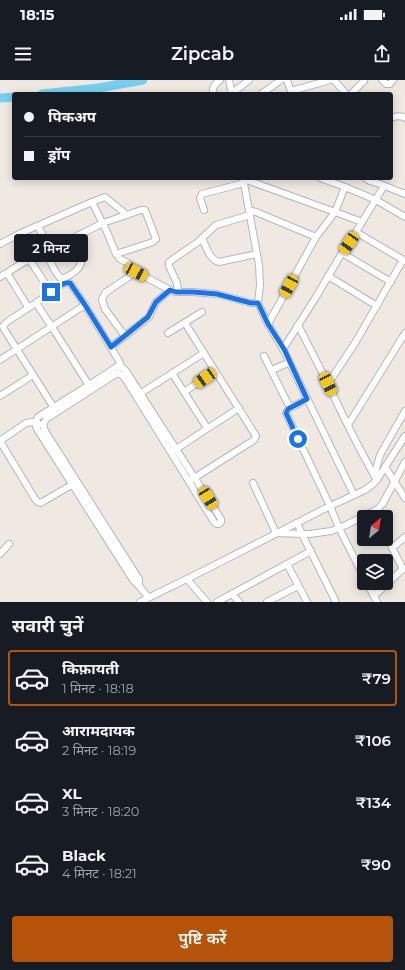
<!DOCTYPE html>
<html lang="hi">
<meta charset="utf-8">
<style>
:root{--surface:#171b24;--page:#242831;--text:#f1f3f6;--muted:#9ea1a6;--line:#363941;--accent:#b45309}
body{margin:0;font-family:Montserrat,"Noto Sans Devanagari",sans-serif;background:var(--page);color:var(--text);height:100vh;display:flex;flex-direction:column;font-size:15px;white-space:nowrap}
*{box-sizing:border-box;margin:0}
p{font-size:13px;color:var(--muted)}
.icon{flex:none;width:22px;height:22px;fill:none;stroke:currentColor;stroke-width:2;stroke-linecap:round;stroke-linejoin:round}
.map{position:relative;height:522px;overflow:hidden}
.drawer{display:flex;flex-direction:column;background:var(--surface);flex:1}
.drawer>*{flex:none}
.guide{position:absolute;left:12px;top:12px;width:381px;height:88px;border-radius:4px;box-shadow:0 2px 10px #0003;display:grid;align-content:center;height:88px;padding:0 12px;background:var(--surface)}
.needle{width:26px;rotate:30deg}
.buttons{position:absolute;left:357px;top:430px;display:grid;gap:8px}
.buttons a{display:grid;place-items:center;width:36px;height:36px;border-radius:4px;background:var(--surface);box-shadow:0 2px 10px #0003;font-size:20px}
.end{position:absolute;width:18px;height:18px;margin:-9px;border:5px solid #1a73e8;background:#fff;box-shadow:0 0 0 2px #fff}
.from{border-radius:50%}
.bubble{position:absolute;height:28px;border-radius:4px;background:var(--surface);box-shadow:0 2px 10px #0003;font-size:13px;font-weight:600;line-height:28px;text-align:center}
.car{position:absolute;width:12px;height:24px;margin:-12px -6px;border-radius:5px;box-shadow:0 0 3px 1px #0007;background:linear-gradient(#f5c518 24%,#345 0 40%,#f5c518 0 76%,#345 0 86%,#f5c518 0)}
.guide b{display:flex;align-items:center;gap:14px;height:38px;font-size:15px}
.guide b+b{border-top:1px solid var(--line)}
.guide i{width:10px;height:10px;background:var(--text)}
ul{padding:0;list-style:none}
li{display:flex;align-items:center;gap:12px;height:56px;margin:0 8px 6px;padding:0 4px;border:2px solid transparent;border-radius:4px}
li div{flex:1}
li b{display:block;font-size:15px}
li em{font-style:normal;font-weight:600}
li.selected{border-color:var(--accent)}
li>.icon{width:36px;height:36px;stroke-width:1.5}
h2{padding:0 12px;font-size:18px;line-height:48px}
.cta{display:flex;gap:8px;margin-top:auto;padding:8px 12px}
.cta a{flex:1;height:46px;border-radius:4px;background:var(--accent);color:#fff;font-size:16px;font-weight:600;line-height:46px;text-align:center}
.status{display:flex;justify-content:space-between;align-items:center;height:28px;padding:0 20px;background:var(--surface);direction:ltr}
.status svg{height:11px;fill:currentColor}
header{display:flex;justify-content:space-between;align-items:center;height:52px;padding:0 12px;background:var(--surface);font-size:18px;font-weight:600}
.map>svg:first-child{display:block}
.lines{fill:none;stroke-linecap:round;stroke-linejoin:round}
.river{stroke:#75cff0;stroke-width:9}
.minor-casing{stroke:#b4b7c1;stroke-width:8}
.minor{stroke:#fff;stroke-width:6}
.route{stroke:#1a73e8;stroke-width:5}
</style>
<div class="status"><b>18:15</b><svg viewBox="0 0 49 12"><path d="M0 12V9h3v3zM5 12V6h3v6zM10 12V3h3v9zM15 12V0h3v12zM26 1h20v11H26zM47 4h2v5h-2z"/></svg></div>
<header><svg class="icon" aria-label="menu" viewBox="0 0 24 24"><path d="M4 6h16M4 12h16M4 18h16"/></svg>Zipcab<svg class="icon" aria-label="share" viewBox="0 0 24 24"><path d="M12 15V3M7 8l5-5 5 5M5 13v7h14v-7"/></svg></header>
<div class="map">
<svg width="405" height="522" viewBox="0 0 405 522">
<rect width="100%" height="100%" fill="#efe9e1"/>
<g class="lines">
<g class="river">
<polyline points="42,14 98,8 143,0"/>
<polyline points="0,18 14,17"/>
</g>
<g class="minor-casing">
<g id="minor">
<polyline points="229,0 232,14"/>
<polyline points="287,0 292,14"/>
<polyline points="334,0 346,14"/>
<polyline points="382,0 386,4 390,4 393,0"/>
<polyline points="291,11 330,0"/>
<polyline points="232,13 249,0"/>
<path d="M213 14C212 7 215 4 220 0"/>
<polyline points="261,14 281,0"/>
<polyline points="351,14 364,1"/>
<path d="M391 38C396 36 400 35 405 38"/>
<polyline points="243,98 259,185 260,205 258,223 268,244 283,269 354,415"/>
<polyline points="320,98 345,107 376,120 405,137"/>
<polyline points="365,98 370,101 380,104 405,114"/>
<polyline points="244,99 335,132 362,142"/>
<polyline points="92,122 105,117 127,135"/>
<polyline points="204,130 200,118 202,114 244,103"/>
<polyline points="249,130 256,132 316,157"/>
<path d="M38 146 51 171V173L49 176C49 181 57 196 62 199 69 196 79 190 81 183L74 161 75 157 103 143 141 130H145L156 159 153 162 116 174"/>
<polyline points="356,152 405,181"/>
<path d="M202 158C206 167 210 180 219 182L257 174"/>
<polyline points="0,164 21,153 92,122 107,152 116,174 120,179 128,183 136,192 170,210 176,212 193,212 217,214 251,223 258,223"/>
<polyline points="342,173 391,202"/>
<polyline points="29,179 51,212"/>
<polyline points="7,193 28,227"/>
<polyline points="328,196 377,226"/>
<polyline points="0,197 42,171"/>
<polyline points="178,212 177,203 169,186 169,182 198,162 216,145 250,135"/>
<polyline points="36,223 52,247 90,307"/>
<polyline points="185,243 256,356 254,360 191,400"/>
<polyline points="268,244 316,157 335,132 345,107"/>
<path d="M298 245C307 263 317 282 326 300 342 334 358 368 377 400"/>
<polyline points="168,253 202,232"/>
<polyline points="125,256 105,229 102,220 105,213 136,192"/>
<polyline points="111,267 149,237 156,222 170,210"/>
<polyline points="283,269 316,217 342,173 356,152 384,106"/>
<polyline points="264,276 290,328"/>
<polyline points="0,280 85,225"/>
<polyline points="272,290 290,282"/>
<polyline points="172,293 207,348"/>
<polyline points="328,304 355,263 403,180"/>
<polyline points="184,312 215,291"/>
<polyline points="138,315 204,273"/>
<polyline points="0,316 33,295"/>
<polyline points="307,319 288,329 286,333 330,426 339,448 364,497"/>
<polyline points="56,331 4,249 3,246 8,241 36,223 64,203 70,203 85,225 119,281 120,283 120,288"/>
<polyline points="348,345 405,253"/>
<polyline points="0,361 35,419 38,422 41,423 44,421 75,403"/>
<polyline points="0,361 26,343 32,342 39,344"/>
<polyline points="173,371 239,328"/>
<polyline points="385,387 405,418"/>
<polyline points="377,398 376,389 380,375 405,331"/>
<polyline points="253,403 276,453 302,454 336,522"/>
<polyline points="297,443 302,454 310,454 331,451 346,445 378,429 383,423 405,382"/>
<polyline points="392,468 405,457"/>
<polyline points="0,474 9,464"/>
<polyline points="287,484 307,522"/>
<polyline points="187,499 207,522"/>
<polyline points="367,503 377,522"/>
<path d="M139 506V499L137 496 45 351 43 345 46 339 116 294C121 293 123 296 126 300L214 442 217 444H219L221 442V439L126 291 122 287 118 286 89 305 38 337C35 341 35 345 37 349L133 500 139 506 148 517"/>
<polyline points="232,514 239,522"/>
<polyline points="374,516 403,489 386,456"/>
<polyline points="140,522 205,490 324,429 365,410 373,404 378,398 405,356"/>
<polyline points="217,522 311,471"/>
<polyline points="267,522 298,506"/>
</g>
</g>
<use href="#minor" class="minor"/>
</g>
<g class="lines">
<path class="route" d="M51 212C57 208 63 201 70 203L85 225 111 267 148 237 156 222 170 210 176 212H193L217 214 251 223H258L268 244 284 269 307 319 288 329 286 333 298 359"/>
</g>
</svg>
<div class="buttons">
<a><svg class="needle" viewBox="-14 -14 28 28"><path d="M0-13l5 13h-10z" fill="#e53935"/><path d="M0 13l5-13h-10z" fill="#9ea1a6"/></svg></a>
<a><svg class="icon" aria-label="layers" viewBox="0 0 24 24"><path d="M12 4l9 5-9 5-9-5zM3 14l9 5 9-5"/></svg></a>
</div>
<i class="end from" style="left:298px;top:359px"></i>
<i class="end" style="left:51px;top:212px"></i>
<div class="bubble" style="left:14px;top:154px;width:74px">2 मिनट</div>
<i class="car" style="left:349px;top:163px;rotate:214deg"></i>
<i class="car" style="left:136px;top:192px;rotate:118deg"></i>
<i class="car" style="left:289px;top:206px;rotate:209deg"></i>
<i class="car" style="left:205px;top:298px;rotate:236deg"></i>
<i class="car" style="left:328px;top:304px;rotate:154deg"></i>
<i class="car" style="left:208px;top:418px;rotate:148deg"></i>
<div class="guide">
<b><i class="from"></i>पिकअप</b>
<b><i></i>ड्रॉप</b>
</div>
</div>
<section class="drawer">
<h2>सवारी चुनें</h2>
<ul>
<li class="selected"><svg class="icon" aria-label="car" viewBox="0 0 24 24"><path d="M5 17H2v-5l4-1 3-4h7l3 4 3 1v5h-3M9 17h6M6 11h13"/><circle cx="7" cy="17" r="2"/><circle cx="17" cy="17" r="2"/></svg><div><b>किफ़ायती</b><p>1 मिनट · 18:18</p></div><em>₹79</em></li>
<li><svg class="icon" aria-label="car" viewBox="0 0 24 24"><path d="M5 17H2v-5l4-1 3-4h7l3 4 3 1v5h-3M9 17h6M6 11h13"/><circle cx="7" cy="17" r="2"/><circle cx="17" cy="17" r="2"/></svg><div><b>आरामदायक</b><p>2 मिनट · 18:19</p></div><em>₹106</em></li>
<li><svg class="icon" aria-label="car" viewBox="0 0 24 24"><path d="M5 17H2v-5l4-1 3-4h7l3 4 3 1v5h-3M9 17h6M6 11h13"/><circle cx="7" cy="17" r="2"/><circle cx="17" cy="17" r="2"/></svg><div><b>XL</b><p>3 मिनट · 18:20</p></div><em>₹134</em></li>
<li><svg class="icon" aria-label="car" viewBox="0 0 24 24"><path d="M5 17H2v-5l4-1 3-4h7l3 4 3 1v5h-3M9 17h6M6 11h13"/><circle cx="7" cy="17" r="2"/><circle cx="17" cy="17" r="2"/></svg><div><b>Black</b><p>4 मिनट · 18:21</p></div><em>₹90</em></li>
</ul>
<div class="cta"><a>पुष्टि करें</a></div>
</section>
